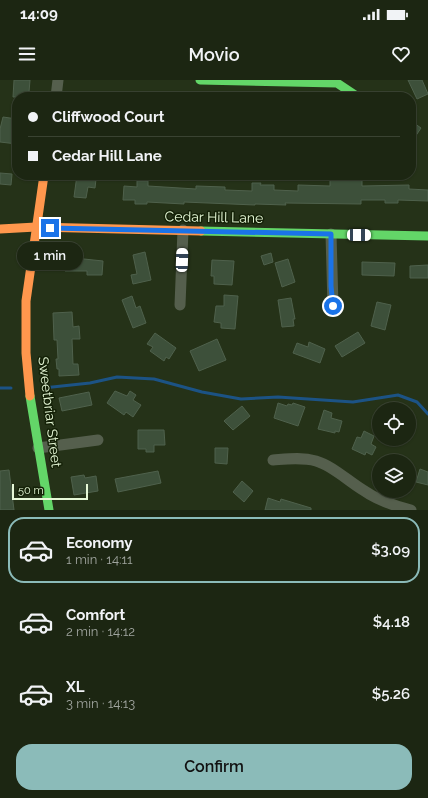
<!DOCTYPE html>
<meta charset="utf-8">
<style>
:root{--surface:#1c2612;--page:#293220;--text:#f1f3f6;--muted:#a0a59f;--line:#3a4332;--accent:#8bbbb9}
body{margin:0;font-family:Raleway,sans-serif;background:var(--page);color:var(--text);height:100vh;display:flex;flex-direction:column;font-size:15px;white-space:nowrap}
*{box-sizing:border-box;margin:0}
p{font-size:13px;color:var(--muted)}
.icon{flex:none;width:22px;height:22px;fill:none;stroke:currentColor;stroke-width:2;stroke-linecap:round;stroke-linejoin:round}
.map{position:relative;height:430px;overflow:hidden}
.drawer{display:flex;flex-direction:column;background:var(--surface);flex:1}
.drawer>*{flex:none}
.hud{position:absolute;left:12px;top:12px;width:404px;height:88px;border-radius:16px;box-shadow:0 1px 3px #0004,0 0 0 1px var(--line);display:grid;align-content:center;height:88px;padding:0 16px;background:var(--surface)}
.controls{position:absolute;left:372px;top:322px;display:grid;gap:8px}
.controls a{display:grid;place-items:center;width:44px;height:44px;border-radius:50%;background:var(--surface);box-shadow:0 1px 3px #0004,0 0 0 1px var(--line);font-size:20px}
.scale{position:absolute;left:12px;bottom:10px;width:76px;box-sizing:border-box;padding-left:4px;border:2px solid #e6f8d7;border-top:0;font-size:11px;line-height:14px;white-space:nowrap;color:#e6f8d7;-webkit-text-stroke:3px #142107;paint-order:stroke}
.end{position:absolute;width:18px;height:18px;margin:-9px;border:5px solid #1a73e8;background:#fff;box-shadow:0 0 0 2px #fff}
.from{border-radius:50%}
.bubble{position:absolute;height:28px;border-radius:14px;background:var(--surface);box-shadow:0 1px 3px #0004,0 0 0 1px var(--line);font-size:13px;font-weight:600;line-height:28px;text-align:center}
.car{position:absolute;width:12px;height:24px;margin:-12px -6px;border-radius:5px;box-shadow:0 0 3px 1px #0007;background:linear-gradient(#fff 24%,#345 0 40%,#fff 0 76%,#345 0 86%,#fff 0)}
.hud b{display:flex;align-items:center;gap:14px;height:38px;font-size:15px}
.hud b+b{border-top:1px solid var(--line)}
.hud i{width:10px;height:10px;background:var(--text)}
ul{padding:7px 0 0;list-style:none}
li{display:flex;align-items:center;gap:12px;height:66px;margin:0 8px 6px;padding:0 8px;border:2px solid transparent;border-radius:16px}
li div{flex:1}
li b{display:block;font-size:15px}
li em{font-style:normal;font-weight:600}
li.current{border-color:var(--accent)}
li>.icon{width:36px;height:36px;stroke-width:1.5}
.cta{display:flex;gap:8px;margin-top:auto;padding:8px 16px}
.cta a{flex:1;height:46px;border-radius:16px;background:var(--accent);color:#111;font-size:16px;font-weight:600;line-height:46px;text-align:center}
.status{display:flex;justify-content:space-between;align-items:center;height:28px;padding:0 20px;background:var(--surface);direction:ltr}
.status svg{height:11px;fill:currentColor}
header{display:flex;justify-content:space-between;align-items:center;height:52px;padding:0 16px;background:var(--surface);font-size:18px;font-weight:600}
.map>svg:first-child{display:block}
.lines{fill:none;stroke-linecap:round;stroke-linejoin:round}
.stream{stroke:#1c5385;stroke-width:3}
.building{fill:#3d503a;stroke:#4f614c}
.street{stroke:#555f4d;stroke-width:11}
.fast{stroke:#63d668;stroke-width:9}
.slow{stroke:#ff974d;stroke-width:9}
.route{stroke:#1a73e8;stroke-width:5}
.labels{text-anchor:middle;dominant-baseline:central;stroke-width:3;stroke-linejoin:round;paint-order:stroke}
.street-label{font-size:14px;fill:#e6f8d7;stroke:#142107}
</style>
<div class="status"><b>14:09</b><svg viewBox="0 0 49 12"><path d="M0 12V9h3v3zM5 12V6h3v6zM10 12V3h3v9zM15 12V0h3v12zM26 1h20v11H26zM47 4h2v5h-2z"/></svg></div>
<header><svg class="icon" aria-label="menu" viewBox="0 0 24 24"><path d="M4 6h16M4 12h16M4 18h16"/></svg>Movio<svg class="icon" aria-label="heart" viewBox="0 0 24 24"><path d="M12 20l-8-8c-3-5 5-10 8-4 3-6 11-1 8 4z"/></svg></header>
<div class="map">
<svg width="428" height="430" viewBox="0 0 428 430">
<rect width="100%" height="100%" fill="#253218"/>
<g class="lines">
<g class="stream">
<polyline points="0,308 11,308"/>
<polyline points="43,308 90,303 117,297 154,299 202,312 241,319 278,317 353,322 398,315 417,322 428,334"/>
</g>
</g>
<g class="building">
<polygon points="14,0 30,0 29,12 26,12 26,17 13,17"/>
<polygon points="408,0 422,0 428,14 417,19"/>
<polygon points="3,37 17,39 17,64 0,62 0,49"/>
<polygon points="411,41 421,48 411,63"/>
<polygon points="0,93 12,94 11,105 0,104"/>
<polygon points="77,95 90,95 90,98 96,99 95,108 88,107 86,118 74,117"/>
<polygon points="344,95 355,95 355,98 362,98 362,106 409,105 409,109 428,110 428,121 398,120 398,123 385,123 385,120 361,120 361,124 285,123 286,125 255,124 255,125 184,122 184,124 147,122 147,124 135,124 135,120 123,120 124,106 137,107 137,101 148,101 148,106 196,109 196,106 225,107 225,110 252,111 252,103 261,103 260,105 274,105 274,110 298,111 298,105 330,106 330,100 344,100"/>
<polygon points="145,172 151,200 133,204 131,195 137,194 133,175"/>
<polygon points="271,173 273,182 264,185 261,176"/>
<polygon points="65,177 103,181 102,195 87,195 87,191 65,191"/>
<polygon points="288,179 295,202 282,207 275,183"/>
<polygon points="212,180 234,181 232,205 214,204 214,196 211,196"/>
<polygon points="362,182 395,183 394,196 362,195"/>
<polygon points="428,185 428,198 410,198 410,186"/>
<polygon points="224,215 238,216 235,249 221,248 221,243 214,242 216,226 224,226"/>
<polygon points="132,216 136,228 140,226 146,243 133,248 122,220"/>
<polygon points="291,218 295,239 293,239 294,246 282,247 278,220"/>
<polygon points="377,222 391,225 385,250 371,246"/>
<polygon points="72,232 73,247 79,246 80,259 72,259 73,284 78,284 79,295 59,296 59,289 57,289 56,279 58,279 57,260 54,260 53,233"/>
<polygon points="358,252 365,263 342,277 335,266"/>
<polygon points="155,253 176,268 169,279 166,277 164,281 150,271 153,267 147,264"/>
<polygon points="217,259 226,280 199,291 190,271"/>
<polygon points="309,262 325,269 320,283 293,273 297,263 308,267"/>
<polygon points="115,311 127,316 130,311 136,315 133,320 141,325 133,337 126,332 124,335 107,323"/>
<polygon points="89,312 92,325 62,331 59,318"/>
<polygon points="278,323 287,326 288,324 292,325 293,323 305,327 298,346 274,338"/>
<polygon points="242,326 250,336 233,350 224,341"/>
<polygon points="324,330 332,333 331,338 342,341 339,352 335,351 335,353 318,349"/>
<polygon points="138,350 164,350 165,365 154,365 154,372 146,372 146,369 138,369"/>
<polygon points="364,351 374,356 371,364 376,367 372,375 366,372 365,375 352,369 357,357 361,358"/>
<polygon points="215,368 228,368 227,384 215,383"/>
<polygon points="420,389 428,392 428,405 416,402"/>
<polygon points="9,390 14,430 0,430 0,391"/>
<polygon points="158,391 161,403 118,412 115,399"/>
<polygon points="84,395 85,398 96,396 98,411 74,415 71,397"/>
<polygon points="242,401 253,411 244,422 233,412"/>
<polygon points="268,418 280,422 281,419 311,428 311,430 265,430"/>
</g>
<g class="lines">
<g class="street">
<polyline points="56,17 58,0"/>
<polyline points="331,154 333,226"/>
<polyline points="180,225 183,150"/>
<polyline points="38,368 98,360"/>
<path d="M273 380C287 379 302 377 316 381 333 386 348 401 363 410 377 420 395 426 411 430"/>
</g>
<g class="fast">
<polyline points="200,0 337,3 358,17"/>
<polyline points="201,151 428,156"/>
<polyline points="30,316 49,430"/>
</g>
<g class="slow">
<polyline points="0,149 36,147 201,151"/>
<polyline points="30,316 26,273 26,221 44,95"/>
</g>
</g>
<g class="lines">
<polyline class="route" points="50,148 331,154 331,206 333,226"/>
</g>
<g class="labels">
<g class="street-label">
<text transform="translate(214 137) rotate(1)">Cedar Hill Lane</text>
<text transform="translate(50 332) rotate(83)">Sweetbriar Street</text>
</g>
</g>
</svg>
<div class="controls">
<a><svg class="icon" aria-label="locate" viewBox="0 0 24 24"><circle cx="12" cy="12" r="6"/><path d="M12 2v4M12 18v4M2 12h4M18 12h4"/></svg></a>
<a><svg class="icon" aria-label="layers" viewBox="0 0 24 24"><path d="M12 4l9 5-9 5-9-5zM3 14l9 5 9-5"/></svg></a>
</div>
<div class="scale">50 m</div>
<i class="end from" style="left:333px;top:226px"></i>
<i class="end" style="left:50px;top:148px"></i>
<div class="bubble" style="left:17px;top:162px;width:66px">1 min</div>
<i class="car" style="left:359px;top:155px;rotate:91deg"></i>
<i class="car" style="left:182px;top:180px;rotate:2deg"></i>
<div class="hud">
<b><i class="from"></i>Cliffwood Court</b>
<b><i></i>Cedar Hill Lane</b>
</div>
</div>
<section class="drawer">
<ul>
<li class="current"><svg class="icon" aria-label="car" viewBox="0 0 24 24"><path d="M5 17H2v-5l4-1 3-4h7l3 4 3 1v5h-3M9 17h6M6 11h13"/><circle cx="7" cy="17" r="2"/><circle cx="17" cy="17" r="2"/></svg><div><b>Economy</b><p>1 min · 14:11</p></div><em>$3.09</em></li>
<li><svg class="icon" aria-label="car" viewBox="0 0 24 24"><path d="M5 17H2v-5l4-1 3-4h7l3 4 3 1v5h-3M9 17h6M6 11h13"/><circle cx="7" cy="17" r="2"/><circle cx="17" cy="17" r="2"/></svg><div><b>Comfort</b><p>2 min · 14:12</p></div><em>$4.18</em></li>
<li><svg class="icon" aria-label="car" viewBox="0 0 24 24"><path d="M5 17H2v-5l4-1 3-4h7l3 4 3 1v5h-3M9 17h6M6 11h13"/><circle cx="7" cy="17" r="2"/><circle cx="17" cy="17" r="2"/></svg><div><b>XL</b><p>3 min · 14:13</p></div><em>$5.26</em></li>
</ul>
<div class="cta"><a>Confirm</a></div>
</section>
